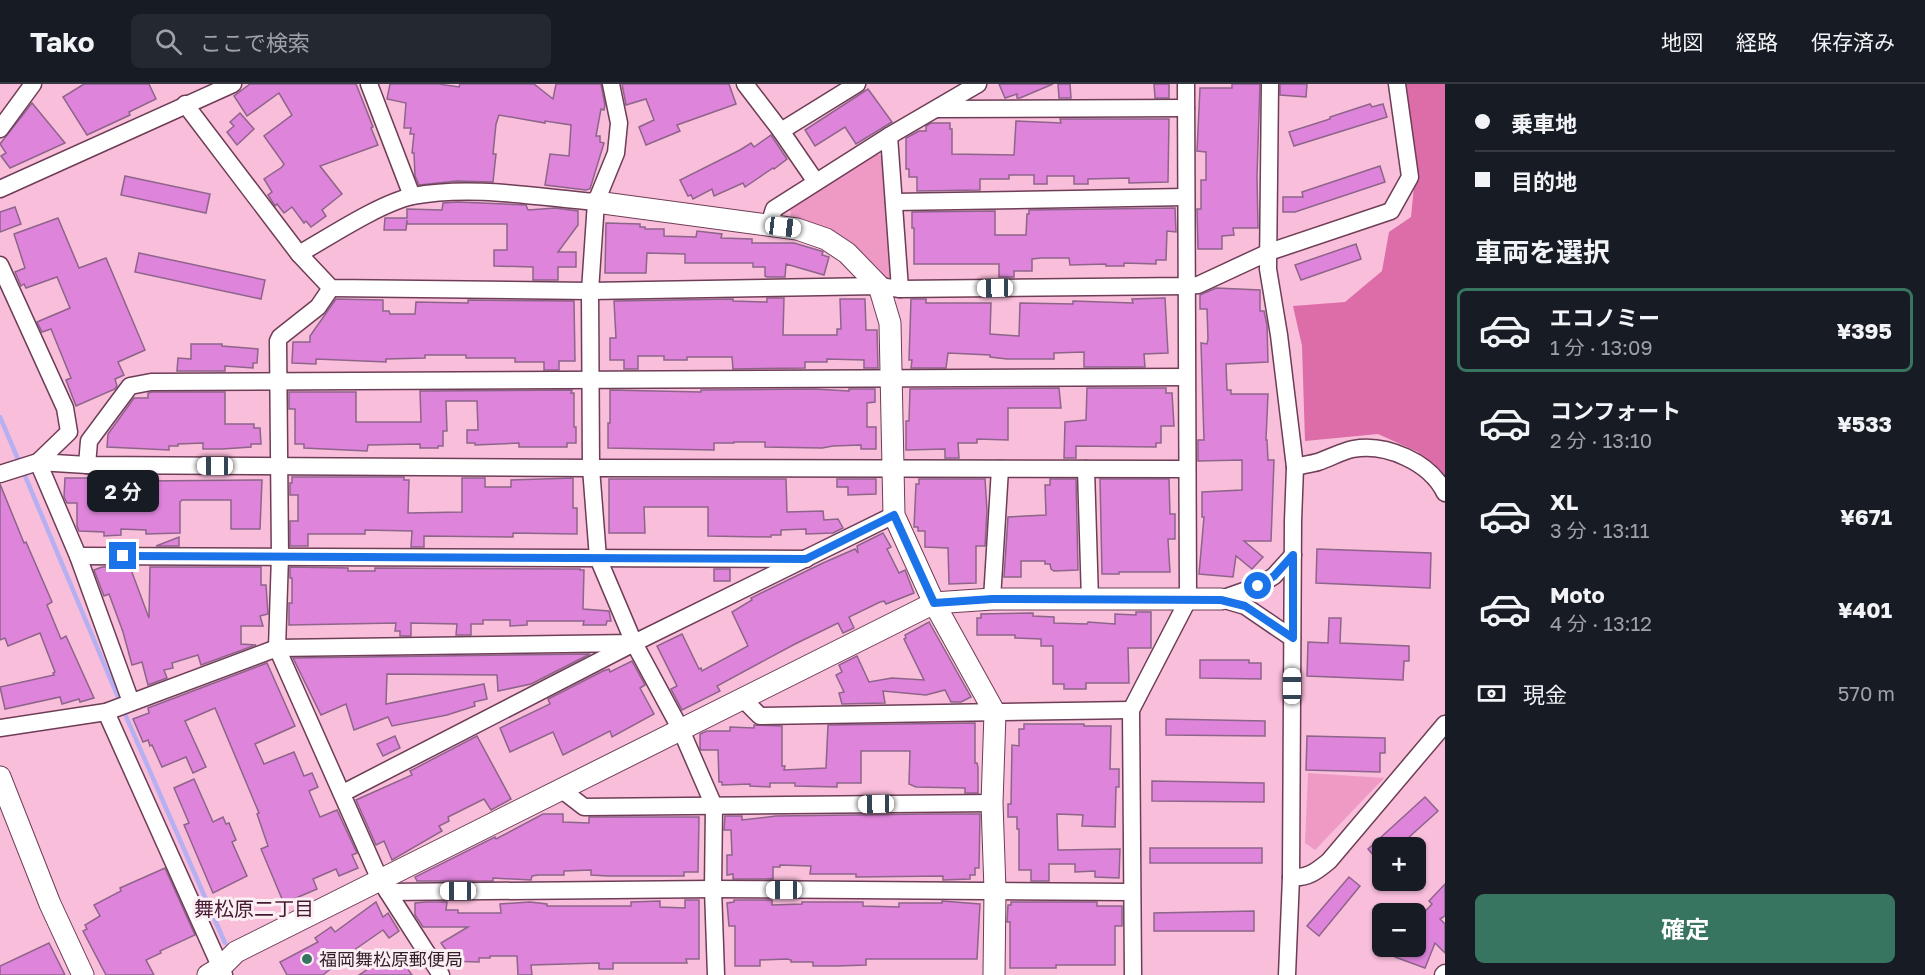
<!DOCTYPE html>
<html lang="ja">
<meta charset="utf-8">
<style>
:root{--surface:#171b24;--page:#242831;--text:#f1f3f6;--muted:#9ea1a6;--line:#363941;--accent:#387560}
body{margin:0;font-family:"Golos Text","Noto Sans JP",sans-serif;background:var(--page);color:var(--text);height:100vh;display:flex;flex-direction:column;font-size:22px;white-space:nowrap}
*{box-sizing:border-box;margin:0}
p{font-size:20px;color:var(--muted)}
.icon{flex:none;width:33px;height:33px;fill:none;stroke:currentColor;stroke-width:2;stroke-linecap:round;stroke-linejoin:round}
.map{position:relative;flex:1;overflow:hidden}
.sheet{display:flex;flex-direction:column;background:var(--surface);width:480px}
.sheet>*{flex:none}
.banner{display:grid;align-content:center;height:132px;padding:0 30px;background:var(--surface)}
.controls{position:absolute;left:1372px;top:753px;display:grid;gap:12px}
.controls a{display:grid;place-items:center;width:54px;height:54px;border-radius:9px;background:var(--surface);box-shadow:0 2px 4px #0004;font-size:30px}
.end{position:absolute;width:27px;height:27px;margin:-14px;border:8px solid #1a73e8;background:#fff;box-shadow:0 0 0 3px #fff}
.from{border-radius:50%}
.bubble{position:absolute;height:42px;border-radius:9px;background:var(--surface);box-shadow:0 2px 4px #0004;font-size:20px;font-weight:700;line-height:42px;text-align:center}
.car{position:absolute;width:18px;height:36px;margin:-18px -9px;border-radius:8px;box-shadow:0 0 4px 2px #0007;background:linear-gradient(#fff 24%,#345 0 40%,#fff 0 76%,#345 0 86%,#fff 0)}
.banner b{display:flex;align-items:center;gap:21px;height:57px;font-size:22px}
.banner b+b{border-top:2px solid var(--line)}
.banner i{width:15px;height:15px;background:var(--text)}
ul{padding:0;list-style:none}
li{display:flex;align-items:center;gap:18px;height:84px;margin:0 12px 9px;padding:0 18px;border:3px solid transparent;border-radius:9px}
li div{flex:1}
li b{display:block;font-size:22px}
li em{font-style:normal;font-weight:700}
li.active{border-color:var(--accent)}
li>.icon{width:54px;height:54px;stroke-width:1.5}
h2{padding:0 30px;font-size:27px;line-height:72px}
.pay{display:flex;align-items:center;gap:15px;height:66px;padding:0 30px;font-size:22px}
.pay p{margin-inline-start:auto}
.primary-button{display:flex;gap:12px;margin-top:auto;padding:12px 30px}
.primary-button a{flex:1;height:69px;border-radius:9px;background:var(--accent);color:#fff;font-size:24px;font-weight:700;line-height:69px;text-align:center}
header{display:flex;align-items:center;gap:36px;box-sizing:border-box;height:84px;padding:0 30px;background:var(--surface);border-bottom:2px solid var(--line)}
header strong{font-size:28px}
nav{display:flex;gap:33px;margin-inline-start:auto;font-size:21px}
.search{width:420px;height:54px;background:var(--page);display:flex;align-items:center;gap:15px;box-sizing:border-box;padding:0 21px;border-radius:9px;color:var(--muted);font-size:22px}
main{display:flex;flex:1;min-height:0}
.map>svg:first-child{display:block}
.green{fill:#ef9ac5}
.forest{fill:#dc6da9}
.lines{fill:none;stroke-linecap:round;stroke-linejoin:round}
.stream{stroke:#b6aff1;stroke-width:4.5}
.building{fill:#de84da;stroke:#8d648a;stroke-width:1.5}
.minor-casing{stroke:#6e3d56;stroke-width:19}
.tertiary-casing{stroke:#6e3d56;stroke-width:23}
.minor{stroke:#fff;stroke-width:16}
.tertiary{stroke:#fff;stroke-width:21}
.route{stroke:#1a73e8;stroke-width:8}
.poi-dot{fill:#387560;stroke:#fbeff4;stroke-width:2}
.labels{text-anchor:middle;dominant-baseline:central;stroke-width:6;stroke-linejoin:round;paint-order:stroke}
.poi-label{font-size:18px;fill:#341e29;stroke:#fbeff4;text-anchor:start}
.neighbourhood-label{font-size:20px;fill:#461932;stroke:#fbeff4}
</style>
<header>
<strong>Tako</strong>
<div class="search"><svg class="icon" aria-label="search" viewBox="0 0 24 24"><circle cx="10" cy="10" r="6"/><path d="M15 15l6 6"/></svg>ここで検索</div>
<nav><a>地図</a><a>経路</a><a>保存済み</a></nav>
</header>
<main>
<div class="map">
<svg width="1445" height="891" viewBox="0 0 1445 891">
<rect width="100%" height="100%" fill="#f9beda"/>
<g class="green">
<polygon points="878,70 886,74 893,190 888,194 881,191 862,168 836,152 796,139 791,133 790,125 801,114"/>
<polygon points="1308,689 1384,694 1315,766 1305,759"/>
</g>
<polygon class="forest" points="1405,0 1445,0 1445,402 1418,368 1378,350 1305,357 1302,262 1293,222 1345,218 1382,187 1389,148 1411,133 1415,92"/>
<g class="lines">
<g class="stream">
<polyline points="0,333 20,380"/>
<polyline points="23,387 128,637 225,859"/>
</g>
</g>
<g class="building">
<polygon points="84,0 149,0 156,15 129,28 130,31 87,51 63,13"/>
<polygon points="250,0 356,0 373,43 371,44 378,61 320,82 342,110 322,126 326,132 311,143 306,137 304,139 292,123 284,129 277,120 275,122 268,111 272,108 264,95 282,83 284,80 264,52 292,31 279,9 247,32 234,12"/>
<polygon points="390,0 439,0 459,3 460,0 534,0 553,15 556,0 601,0 605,21 604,26 601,25 596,52 600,52 600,58 604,59 590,105 586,106 545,101 550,70 569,72 571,41 545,37 545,39 499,31 496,40 493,70 496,70 493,98 457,97 419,101 415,92 414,69 412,69 414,50 410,50 411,44 404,44 406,19 387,15"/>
<polygon points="622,0 729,0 736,20 677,41 680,47 646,61 639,43 654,36 646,15 626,21"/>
<polygon points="999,0 1053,0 1020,14 1017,14 1017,10 1005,14"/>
<polygon points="1058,0 1070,0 1071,14 1059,14"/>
<polygon points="1154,0 1169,0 1169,14 1155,14"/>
<polygon points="1232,0 1260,0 1257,92 1258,144 1233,144 1234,151 1222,152 1222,165 1198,165 1197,125 1201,125 1201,96 1206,96 1206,68 1197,67 1200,4 1232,4"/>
<polygon points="1280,0 1307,0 1306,13 1280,11"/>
<polygon points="868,5 892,38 856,60 845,43 815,62 805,46"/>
<polygon points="32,19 65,59 10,84 1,72 6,69 0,60"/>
<polygon points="1370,20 1372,23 1383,20 1387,33 1294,62 1289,48 1330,35 1330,33"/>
<polygon points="240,29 254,45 237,61 227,48 234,42 230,38"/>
<polygon points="1060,35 1169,35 1168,98 1129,99 1129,94 1088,95 1088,100 1074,100 1074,92 1047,92 1047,100 1034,100 1034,91 1009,91 1009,95 980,95 980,106 917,107 917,93 909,93 909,85 906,85 906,54 919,47 926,47 926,42 931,39 950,39 950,45 952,45 952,70 1014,71 1016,37 1061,39"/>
<polygon points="771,51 787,75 774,85 773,84 745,103 743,99 714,112 712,105 693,115 691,111 688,112 680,96 740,66 751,59 754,63"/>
<polygon points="1380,82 1385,98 1295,128 1283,128 1283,113 1303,113 1302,108"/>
<polygon points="125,92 210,110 206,129 121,111"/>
<polygon points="458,118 526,121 528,126 555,124 578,127 578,141 558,168 576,168 576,183 558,183 558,196 533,196 533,183 494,182 494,166 507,166 507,140 407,140 407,136 406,146 384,146 385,134 407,134 407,125 442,126 443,119"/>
<polygon points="15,123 21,140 0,148 0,128"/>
<polygon points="1175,124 1176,148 1167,147 1166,176 1156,176 1156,180 1124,179 1124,182 1106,182 1106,180 1070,181 1069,174 1041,174 1032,175 1032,187 1014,187 1014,193 999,193 999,180 914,180 914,144 912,144 912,128 995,127 995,151 1026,151 1027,130 1029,130 1029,126"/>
<polygon points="58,134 79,184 106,174 145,266 118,278 124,291 115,295 117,302 115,305 76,322 66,296 71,294 51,245 42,248 37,238 70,224 57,193 26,204 24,200 21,202 15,188 25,184 14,150"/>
<polygon points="606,139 640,140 640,143 645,143 645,145 664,145 664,152 696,153 697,147 722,150 721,154 752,155 752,159 794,159 821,167 823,168 822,171 829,173 824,191 786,180 785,193 767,193 765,192 765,183 753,183 753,179 685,179 685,170 647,169 646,189 605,189"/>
<polygon points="1356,160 1361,175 1301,196 1295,181"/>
<polygon points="139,169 265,196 261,215 135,188"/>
<polygon points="1216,204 1260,206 1260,227 1264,227 1267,241 1268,278 1226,280 1227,306 1231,306 1231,310 1268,310 1266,356 1267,356 1268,376 1274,376 1271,457 1244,457 1263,473 1252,485 1236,472 1233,493 1199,490 1204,433 1202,433 1202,408 1242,406 1242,376 1198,377 1198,356 1204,356 1201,259 1207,260 1208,255 1207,225 1200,225 1200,211"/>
<polygon points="767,214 784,214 783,251 837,251 837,245 841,245 840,215 865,215 866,246 877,246 878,284 864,284 864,276 827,275 827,278 805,278 805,284 733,285 732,273 687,273 687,276 664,276 664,272 638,272 638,285 624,285 624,276 610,276 610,254 616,254 614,217 733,215 733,217 767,218"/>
<polygon points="1165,214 1168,269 1144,270 1145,283 1084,283 1084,268 1054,269 1054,275 1007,275 990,273 990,271 948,269 946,284 911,284 912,276 909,276 911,215 926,215 926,219 991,219 990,250 1019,252 1020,219 1073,220 1073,217 1133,219 1132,215"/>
<polygon points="336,215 383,216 383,227 389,227 390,230 415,230 416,218 468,219 468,216 574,217 575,277 559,277 559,286 544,286 544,278 515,278 515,274 466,274 466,271 425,271 425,274 386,275 386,278 316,275 316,280 292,279 293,258 310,258 310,252"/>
<polygon points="191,260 222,260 222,262 258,265 257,279 253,279 253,284 225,282 225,287 177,287 178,274 191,275"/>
<polygon points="1059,304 1061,324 1008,324 1008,356 977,355 977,359 958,359 959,374 945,374 945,365 906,366 906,337 909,337 910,305"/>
<polygon points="1087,304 1166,304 1166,309 1172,309 1174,342 1161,342 1161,359 1156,359 1156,363 1076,362 1076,374 1064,374 1065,338 1086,336"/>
<polygon points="814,305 849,307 849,305 875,305 875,318 867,319 867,343 876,343 876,365 861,365 861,361 833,362 822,364 765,363 765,358 734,358 734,359 714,359 714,366 608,364 608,339 610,339 610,306 701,308 701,306"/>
<polygon points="572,306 571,309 574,309 574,343 576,343 576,359 567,359 567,363 519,363 519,359 475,361 475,359 467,359 467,346 478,346 477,317 446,317 447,347 443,347 443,362 438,362 438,364 420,364 420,360 368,361 367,367 304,364 304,360 295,360 295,325 289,325 289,308 356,308 356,338 421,338 420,307"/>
<polygon points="152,308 225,308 225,340 254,340 254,344 260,344 261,360 251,360 251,363 222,365 203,365 203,359 178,360 178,362 169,362 169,366 107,363 108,350 134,314 148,314 148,309"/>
<polygon points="292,393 404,393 404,396 409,396 408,429 462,428 462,394 485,394 485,403 511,403 511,396 573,394 573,424 577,424 577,450 513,449 513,453 424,452 424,463 411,463 412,447 365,446 365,450 308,450 308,462 290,462 290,437 298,437 298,411 290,411 290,399 292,399"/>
<polygon points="65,394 98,394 98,424 144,424 145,397 262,396 260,445 231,445 231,416 182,416 180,418 180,449 146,450 146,446 121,445 121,451 104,452 104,448 79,447 77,442 77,419 67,419 64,413"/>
<polygon points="609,395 786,395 787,428 823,427 824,436 838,435 843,444 833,449 806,450 806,445 781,446 781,451 771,451 771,453 708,452 708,423 644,423 645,449 609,449"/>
<polygon points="837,395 876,395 876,410 848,411 848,403 837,403"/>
<polygon points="919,395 985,395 987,427 985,462 976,462 976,499 949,500 948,464 925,463 925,447 918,447 918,443 914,443 916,400 919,400"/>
<polygon points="1050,395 1076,395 1078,486 1054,487 1051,485 1050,480 1045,480 1045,477 1021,477 1021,493 1004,493 1008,433 1046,431 1045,401 1050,401"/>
<polygon points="1100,395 1169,395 1170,430 1175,430 1175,455 1168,455 1170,488 1119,488 1119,490 1102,490"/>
<polygon points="0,400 24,459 26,458 52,518 47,521 61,555 66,552 94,614 80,618 79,615 62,620 60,613 5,625 0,603 54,591 53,589 55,588 40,549 8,562 5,554 0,556"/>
<polygon points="883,449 891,463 887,465 899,489 905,486 914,509 886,520 884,517 880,518 849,533 854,544 843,549 838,539 795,560 717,602 720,607 682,626 671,605 677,602 657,562 682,550 699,585 701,584 702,587 748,562 732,528 752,516 751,514 823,479 855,465 858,469 857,462"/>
<polygon points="179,453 179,462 156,462"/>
<polygon points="1317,465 1431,469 1430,504 1316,499"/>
<polygon points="102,483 130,483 149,534 150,483 261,483 261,501 266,501 268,530 260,532 263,542 241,542 241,560 256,561 201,581 198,571 172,579 173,584 164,586 167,594 148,601 142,578 132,581 123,548 109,510 104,512 94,486"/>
<polygon points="290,483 348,484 348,487 375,487 375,484 580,485 580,486 584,486 583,525 609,527 611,537 607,537 606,541 583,541 584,537 527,537 527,541 510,542 510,536 483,536 483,540 471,540 471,551 456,551 457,540 411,539 411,552 400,552 400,547 395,547 396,539 289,541 289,519 292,519 292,494 290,494"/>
<rect x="714" y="485" width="16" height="12"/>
<polygon points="1136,528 1151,528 1151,564 1128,564 1129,599 1086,599 1086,605 1064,605 1064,600 1053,600 1053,562 1041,562 1041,555 1015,554 1015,551 977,551 977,534 981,534 981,530 1033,529 1033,532 1054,533 1054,539 1087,540 1088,538 1115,540 1115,530 1136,531"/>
<polygon points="1329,534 1341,534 1340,559 1409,562 1409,577 1404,577 1403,596 1307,592 1308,558 1328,559"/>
<polygon points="929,538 971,613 961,618 951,618 945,606 926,611 883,607 885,619 842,620 839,609 844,608 836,591 842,588 839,581 857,572 869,598 892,594 924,596 904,555 906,554 905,551"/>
<polygon points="590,570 531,600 498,607 497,591 387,590 386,620 484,600 487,615 474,618 475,622 447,631 392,642 388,633 354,646 346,620 321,631 293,574"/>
<polygon points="1200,576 1249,576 1249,579 1261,579 1261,595 1200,594"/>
<polygon points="632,577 645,601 640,604 654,630 612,653 610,647 563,671 553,648 510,668 500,644 550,620 548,615 603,587 609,585 610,588"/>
<polygon points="267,579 295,642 255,660 264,680 294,668 304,692 312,689 318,703 309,707 320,733 337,726 357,769 352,771 358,784 339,792 336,785 313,795 317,805 296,814 297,817 285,822 261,765 268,762 257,730 259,729 215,624 185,637 206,683 193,689 186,673 162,683 152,661 150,662 148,656 143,658 133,635 149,629 148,624"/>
<polygon points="1166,635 1265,637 1265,652 1166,651"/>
<polygon points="975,639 975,679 977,679 978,683 978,709 965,709 965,704 916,703 909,700 910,667 861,667 861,699 837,699 837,703 795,702 795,699 770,699 770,703 750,702 750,700 722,701 722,698 719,698 718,666 701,666 700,664 700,650 707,647 730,647 730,643 754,644 754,641 782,642 782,682 785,682 784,686 826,684 828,641"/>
<polygon points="1024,640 1084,640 1084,642 1111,642 1110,685 1119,685 1119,703 1116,703 1115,743 1082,742 1083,731 1057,730 1058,766 1120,765 1119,794 1095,793 1095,787 1075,788 1075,780 1049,780 1049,797 1031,797 1031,786 1019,786 1019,745 1017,745 1017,733 1008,733 1008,720 1011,720 1012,661 1019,662 1019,645 1024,645"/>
<polygon points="395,652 400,664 383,672 377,660"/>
<polygon points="477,652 511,715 491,726 484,715 448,733 449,737 439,742 442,747 392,776 384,757 376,761 356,716 412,691 410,687"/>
<polygon points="1307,652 1385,654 1385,669 1380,669 1380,688 1306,686"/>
<polygon points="194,695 213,738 223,733 226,740 229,739 236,756 232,758 247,792 213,809 184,741 189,739 174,704"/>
<polygon points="1152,697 1264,699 1264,718 1152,717"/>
<polygon points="1425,713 1438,727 1397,764 1383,764 1383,782 1368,765"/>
<polygon points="543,730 563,730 563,738 589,739 589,733 699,733 698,788 684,788 684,792 608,792 591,791 591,786 564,787 564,791 538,791 532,792 531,796 493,794 493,797 417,797 415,793 495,753 496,755"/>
<polygon points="929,730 980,730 979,784 975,784 975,791 970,791 970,795 943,796 943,792 856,793 856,790 810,790 811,782 780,781 780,783 773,783 773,795 733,795 733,790 727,791 727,771 732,771 731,746 724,746 725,732 742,732 742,736 776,732"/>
<rect x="1150" y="764" width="112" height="15"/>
<polygon points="165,784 195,851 160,867 161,869 146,876 154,891 106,891 83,847 87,845 85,841 100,832 94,821 121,807 120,804"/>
<polygon points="1349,793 1360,802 1319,852 1307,842"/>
<polygon points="1445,800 1445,832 1440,835 1445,840 1445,869 1435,859 1425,884 1395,873 1399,862 1416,862 1416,837 1432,820 1429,817"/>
<polygon points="685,816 699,816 699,875 686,875 687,879 613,879 613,885 599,885 599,879 531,881 532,891 518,891 517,872 490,872 490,874 479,874 479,878 445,877 442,873 448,869 441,859 468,843 423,843 415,831 415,819 426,818 447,818 446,826 458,826 458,829 501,829 500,820 530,818 547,820 547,822 631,822 631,818 660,817 660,823 685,824"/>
<polygon points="734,816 772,816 772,821 802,820 802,818 863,818 863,822 899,823 899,819 942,819 942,817 980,820 977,875 866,875 866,881 836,882 813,882 813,878 791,878 791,876 787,875 760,876 760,882 735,882 735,842 729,842 727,819 734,818"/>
<polygon points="376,818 383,833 388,829 399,847 389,854 383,846 350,869 323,891 287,891 280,878 318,858 315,854 331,843 335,848"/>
<polygon points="1011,818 1097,818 1097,822 1122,822 1122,842 1115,842 1115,881 1056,881 1056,884 1010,884 1010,838 1007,838 1008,821 1011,821"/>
<polygon points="1254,827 1254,847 1154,847 1154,829"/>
<polygon points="49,859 65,891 0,891 0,882"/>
<polygon points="395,867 412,891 359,891"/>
</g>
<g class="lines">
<g class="minor-casing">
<g id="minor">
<polyline points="369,0 412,112"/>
<polyline points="611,0 619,39 616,69 596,118 590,207 591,384 598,474 634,559 681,646 714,722 713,805 716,891"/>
<polyline points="745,0 781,47 816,98"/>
<polyline points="1270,0 1268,185 1279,251 1295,383 1293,437 1291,793 1287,891"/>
<polyline points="185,20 299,170 331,204 590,207 879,202 900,205 1186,202 1198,201 1269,168 1391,127 1410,93 1397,0"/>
<polyline points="937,25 1186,24"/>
<polyline points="0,45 33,0"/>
<polyline points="781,47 857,0"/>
<polyline points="889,52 900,205"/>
<polyline points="0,105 233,0"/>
<polyline points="894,118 1186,113"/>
<polyline points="769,141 774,125 889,52 978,0"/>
<path d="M299 170C329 153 380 119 413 112 472 101 536 113 596 118"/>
<polyline points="0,181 65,324 69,348 38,378"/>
<polyline points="331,204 318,223 280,253 278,257 280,472 277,564 380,796 441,891"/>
<polyline points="38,378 78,472 131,618"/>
<polyline points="87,381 89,357 130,302 151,298 1186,293"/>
<path d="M1295 383C1303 381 1311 380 1318 378 1330 374 1342 367 1353 365 1386 359 1430 378 1445 409"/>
<polyline points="1086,385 1090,516"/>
<polyline points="0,390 38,378 87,381 591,384 1186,385"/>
<polyline points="78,472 806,475"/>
<polyline points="992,515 1000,385"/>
<polyline points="1221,515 1258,502 1274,492 1293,471"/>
<polyline points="1221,515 1245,522 1292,554"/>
<polyline points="743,615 760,632 1131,626"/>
<polyline points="106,628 224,891"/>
<polyline points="0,644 106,628 277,564 634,559"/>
<polyline points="562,706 584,723 992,719"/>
<polyline points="343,709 634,559 894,431"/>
<path d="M1291 793C1307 795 1317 787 1329 777L1445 640"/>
<polyline points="388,808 713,805 1132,808"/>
<polyline points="1133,891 1131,626 1188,516 1186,0"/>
<polyline points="1443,891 1445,889"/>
</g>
</g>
<g class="tertiary-casing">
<g id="tertiary">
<polyline points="596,118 797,145 826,155 847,169 879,202 890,239 894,431 934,519 995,629 992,719 995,806 994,891"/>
<polyline points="0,693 50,820 83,891"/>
<polyline points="208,891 220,884 236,868 934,519 992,515 1221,515"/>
</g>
</g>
<use href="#minor" class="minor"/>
<use href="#tertiary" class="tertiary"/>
</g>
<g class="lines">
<polyline class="route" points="123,472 806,475 894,431 934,519 992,515 1221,516 1245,522 1293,554 1293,471 1274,492 1258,502"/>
</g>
<circle class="poi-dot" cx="307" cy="875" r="6"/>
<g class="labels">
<g class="poi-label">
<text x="319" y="875">福岡舞松原郵便局</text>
</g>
<g class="neighbourhood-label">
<text x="254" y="824">舞松原二丁目</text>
</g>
</g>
</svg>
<div class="controls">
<a>+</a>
<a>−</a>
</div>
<i class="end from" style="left:1258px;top:502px"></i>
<i class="end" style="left:123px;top:472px"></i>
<div class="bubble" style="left:87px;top:386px;width:72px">2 分</div>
<i class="car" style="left:783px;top:143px;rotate:97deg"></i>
<i class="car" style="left:995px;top:204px;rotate:269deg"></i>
<i class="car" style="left:215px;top:382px;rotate:270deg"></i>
<i class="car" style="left:1292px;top:602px;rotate:0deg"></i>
<i class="car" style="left:876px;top:720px;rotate:269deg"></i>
<i class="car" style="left:784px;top:806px;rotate:270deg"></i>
<i class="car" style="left:458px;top:807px;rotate:270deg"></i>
</div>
<section class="sheet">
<div class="banner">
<b><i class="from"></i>乗車地</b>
<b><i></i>目的地</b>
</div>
<h2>車両を選択</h2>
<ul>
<li class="active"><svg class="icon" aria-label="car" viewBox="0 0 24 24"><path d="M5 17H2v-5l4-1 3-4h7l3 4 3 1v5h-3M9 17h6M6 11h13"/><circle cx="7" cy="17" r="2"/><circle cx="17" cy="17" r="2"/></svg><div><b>エコノミー</b><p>1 分 · 13:09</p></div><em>¥395</em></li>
<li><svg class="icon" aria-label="car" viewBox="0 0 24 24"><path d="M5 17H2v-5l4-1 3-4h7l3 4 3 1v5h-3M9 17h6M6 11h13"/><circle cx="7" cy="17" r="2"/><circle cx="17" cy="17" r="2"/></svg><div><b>コンフォート</b><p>2 分 · 13:10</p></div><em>¥533</em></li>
<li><svg class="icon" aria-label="car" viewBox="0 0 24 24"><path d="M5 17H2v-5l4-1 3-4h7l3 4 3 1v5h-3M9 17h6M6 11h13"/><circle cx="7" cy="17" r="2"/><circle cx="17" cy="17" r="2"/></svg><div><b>XL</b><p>3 分 · 13:11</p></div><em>¥671</em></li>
<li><svg class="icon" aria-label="car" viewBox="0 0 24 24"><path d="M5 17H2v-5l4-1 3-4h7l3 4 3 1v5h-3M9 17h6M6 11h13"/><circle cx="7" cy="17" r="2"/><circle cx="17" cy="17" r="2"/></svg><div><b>Moto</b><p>4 分 · 13:12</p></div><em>¥401</em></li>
</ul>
<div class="pay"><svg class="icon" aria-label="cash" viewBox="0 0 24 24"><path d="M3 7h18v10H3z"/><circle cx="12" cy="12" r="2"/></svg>現金<p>570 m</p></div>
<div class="primary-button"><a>確定</a></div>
</section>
</main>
